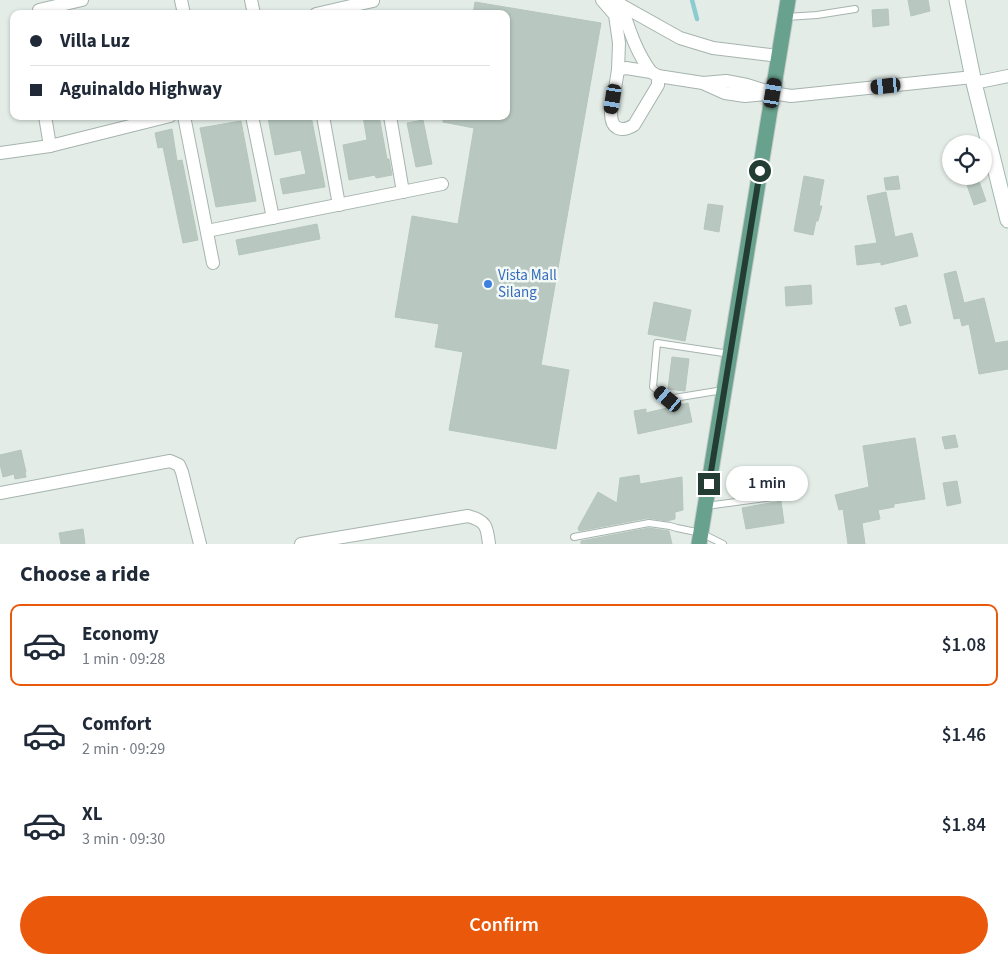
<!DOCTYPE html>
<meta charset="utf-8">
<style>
:root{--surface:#fff;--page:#f6f6f7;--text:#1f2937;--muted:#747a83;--line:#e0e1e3;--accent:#ea580c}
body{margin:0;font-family:"Source Sans 3",sans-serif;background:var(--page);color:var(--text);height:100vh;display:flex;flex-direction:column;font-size:19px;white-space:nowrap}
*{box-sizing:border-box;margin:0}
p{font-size:16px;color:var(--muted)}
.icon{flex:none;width:28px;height:28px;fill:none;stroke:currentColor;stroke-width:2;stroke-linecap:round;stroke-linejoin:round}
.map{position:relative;height:544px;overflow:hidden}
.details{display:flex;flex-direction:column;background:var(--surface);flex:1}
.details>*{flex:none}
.banner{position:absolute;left:10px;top:10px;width:500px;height:110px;border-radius:10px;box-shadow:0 1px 4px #0004;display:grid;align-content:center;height:110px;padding:0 20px;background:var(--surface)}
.tools{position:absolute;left:942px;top:135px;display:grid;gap:10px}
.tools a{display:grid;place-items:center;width:50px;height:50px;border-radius:50%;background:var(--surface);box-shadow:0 1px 4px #0004;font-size:25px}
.end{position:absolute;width:22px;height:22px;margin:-11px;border:6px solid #233d34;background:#fff;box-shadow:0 0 0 2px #fff}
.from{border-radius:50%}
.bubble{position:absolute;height:35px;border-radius:18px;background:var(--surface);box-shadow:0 1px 4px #0004;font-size:16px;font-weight:600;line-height:35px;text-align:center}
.car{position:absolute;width:15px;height:30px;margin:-15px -8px;border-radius:6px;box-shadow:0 0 4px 1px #0007;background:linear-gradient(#222 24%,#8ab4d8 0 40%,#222 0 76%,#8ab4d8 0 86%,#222 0)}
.banner b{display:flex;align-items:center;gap:18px;height:48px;font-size:19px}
.banner b+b{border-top:1px solid var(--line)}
.banner i{width:12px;height:12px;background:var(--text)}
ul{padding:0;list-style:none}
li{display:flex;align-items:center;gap:15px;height:82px;margin:0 10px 8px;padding:0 10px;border:2px solid transparent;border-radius:10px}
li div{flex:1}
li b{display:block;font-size:19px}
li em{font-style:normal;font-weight:600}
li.current{border-color:var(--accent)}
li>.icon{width:45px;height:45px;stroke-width:1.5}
h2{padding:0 20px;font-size:22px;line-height:60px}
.cta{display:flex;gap:10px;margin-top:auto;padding:10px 20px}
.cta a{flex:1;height:58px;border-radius:30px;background:var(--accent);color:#fff;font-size:20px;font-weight:600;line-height:58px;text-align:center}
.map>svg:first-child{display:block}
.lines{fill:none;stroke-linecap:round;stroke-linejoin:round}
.stream{stroke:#8cccd0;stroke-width:4.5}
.building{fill:#b8c7c0;stroke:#b5c6bd}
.service-casing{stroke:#a6b4ae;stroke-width:8}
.minor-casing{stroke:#a6b4ae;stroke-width:14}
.secondary-casing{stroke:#a1b8ae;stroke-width:17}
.primary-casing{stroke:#c1c9c6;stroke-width:17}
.service{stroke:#fff;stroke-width:6}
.minor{stroke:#fff;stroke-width:12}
.secondary{stroke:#fff;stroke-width:15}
.primary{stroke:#68a18d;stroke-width:15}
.route{stroke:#233d34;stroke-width:6}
.shop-dot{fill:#3f7fe0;stroke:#f3f9f5;stroke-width:2}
.labels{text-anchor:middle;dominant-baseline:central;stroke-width:5;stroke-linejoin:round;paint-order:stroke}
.shop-label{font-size:15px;fill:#366cbe;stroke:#f3f9f5;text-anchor:start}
</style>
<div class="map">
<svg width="1008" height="544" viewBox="0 0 1008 544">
<rect width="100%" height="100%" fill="#e3ece7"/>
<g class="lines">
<polyline class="stream" points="692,0 697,19"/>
</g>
<g class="building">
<polygon points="908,0 928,0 930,11 911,16"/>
<polygon points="475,2 601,23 541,365 569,370 556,449 449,430 463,352 435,347 439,324 395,317 412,216 458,224 474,128 443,122 443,116 506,116 506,14 473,14"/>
<polygon points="888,9 889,25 873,27 872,10"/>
<polygon points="276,116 311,116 325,187 283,194 280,179 306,174 301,150 275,155 268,118"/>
<polygon points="363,116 379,116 387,159 389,159 392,175 376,178 375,175 349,180 343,145 367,140"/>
<polygon points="423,120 432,164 416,167 407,123"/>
<polygon points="241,121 256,201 216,207 200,128"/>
<polygon points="172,129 177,161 182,160 198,240 183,243 163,147 158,148 155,133"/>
<polygon points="804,176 824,180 819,206 822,206 818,221 816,221 813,235 794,231"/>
<polygon points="898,176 900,189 886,190 884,178"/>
<polygon points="979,181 986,201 974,205 967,185"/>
<polygon points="886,192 895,237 912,233 918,256 881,265 881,262 857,265 855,246 877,243 867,196"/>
<polygon points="708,204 723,206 719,232 704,229"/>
<polygon points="317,224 320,239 239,255 236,240"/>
<polygon points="956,271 964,303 984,298 995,343 1008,341 1008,369 979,374 969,324 962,326 960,318 954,319 944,274"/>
<polygon points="811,285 812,304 786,306 785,287"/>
<polygon points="654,302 691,310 685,341 648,334"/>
<polygon points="906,305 911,323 900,326 895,308"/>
<polygon points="672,357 689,359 685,391 668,389"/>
<polygon points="688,403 692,422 638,434 634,411 646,409 646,413"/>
<polygon points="955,435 958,447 945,449 942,437"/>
<polygon points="915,438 925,499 894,504 894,507 878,510 880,519 862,523 865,544 848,544 843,509 839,510 835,495 869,487 863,446"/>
<polygon points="21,450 26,472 25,472 26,477 15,479 14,474 3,477 0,464 0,455"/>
<polygon points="639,475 640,484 682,477 683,510 675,512 675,519 667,521 648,518 579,531 578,528 598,492 617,503 620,478"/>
<polygon points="957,481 961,503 947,506 943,483"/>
<polygon points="781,501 784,523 746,529 742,508"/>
<polygon points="649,528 669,531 672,544 581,544 581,541"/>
<polygon points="83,529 85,544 61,544 59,533"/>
</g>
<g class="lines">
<g class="service-casing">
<g id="service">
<polyline points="786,17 817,15 855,9"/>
<polyline points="723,390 668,399 653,387 657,343 730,354"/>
<polyline points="706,506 796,494"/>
<polyline points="574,537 649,523 670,526 677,528 701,533 723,544"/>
</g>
</g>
<g class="minor-casing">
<g id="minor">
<polyline points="181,0 184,14"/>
<polyline points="251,0 254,14"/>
<path d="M602 0 615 15 619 43 618 70 611 113C611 129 621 133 634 125L658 85V76"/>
<polyline points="616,0 621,5 680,38 713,48 779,56"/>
<path d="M621 5C629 29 636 52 651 72"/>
<polyline points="39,10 82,0"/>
<polyline points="316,14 373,1"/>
<polyline points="618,70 626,68 651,72 658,76 703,83 726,81 747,85 773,93 791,96 973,77"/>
<polyline points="974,83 1008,76"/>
<polyline points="705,84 725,93 745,96 768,94"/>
<polyline points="45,116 50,146"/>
<polyline points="184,116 213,263"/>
<polyline points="252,116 273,218"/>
<polyline points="323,116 339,205"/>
<polyline points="390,116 403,192"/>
<polyline points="0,153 50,146 170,116"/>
<polyline points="207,231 442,184"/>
<polyline points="0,493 170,461 179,465 182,472 200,544"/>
<path d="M301 544 468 516C486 521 487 526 489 544"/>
</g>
</g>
<g class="secondary-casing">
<polyline id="secondary" points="957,0 974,83 1008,220"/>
</g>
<g class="primary-casing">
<polyline id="primary" points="699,544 788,0"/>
</g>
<use href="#service" class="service"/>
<use href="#minor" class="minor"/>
<use href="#secondary" class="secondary"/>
<use href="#primary" class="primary"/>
</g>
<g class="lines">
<polyline class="route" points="709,484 760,171"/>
</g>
<circle class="shop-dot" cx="488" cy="284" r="5"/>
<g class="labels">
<g class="shop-label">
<text x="498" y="275">Vista Mall<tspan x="498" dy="17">Silang</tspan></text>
</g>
</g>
</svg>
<div class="tools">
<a><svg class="icon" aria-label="locate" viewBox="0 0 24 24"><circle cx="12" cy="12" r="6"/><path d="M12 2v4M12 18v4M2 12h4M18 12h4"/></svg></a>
</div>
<i class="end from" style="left:760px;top:171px"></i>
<i class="end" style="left:709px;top:484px"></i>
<div class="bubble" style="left:726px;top:466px;width:82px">1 min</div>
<i class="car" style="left:886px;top:86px;rotate:264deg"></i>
<i class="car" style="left:773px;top:93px;rotate:10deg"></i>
<i class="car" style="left:613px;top:99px;rotate:189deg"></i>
<i class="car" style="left:668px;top:399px;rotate:310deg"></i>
<div class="banner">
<b><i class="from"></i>Villa Luz</b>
<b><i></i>Aguinaldo Highway</b>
</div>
</div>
<section class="details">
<h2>Choose a ride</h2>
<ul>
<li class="current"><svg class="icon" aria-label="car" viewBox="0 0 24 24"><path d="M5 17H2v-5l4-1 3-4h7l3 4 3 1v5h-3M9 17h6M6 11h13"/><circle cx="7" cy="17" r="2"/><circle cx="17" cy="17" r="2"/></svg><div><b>Economy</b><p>1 min · 09:28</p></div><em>$1.08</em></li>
<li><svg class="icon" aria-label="car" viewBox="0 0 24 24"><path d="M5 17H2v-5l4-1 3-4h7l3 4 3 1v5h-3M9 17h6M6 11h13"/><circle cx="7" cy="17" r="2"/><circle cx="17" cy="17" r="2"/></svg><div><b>Comfort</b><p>2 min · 09:29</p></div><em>$1.46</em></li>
<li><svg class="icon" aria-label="car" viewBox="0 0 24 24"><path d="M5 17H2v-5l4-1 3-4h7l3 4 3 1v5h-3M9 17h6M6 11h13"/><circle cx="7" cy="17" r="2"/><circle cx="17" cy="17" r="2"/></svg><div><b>XL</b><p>3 min · 09:30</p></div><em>$1.84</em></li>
</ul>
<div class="cta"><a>Confirm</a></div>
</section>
